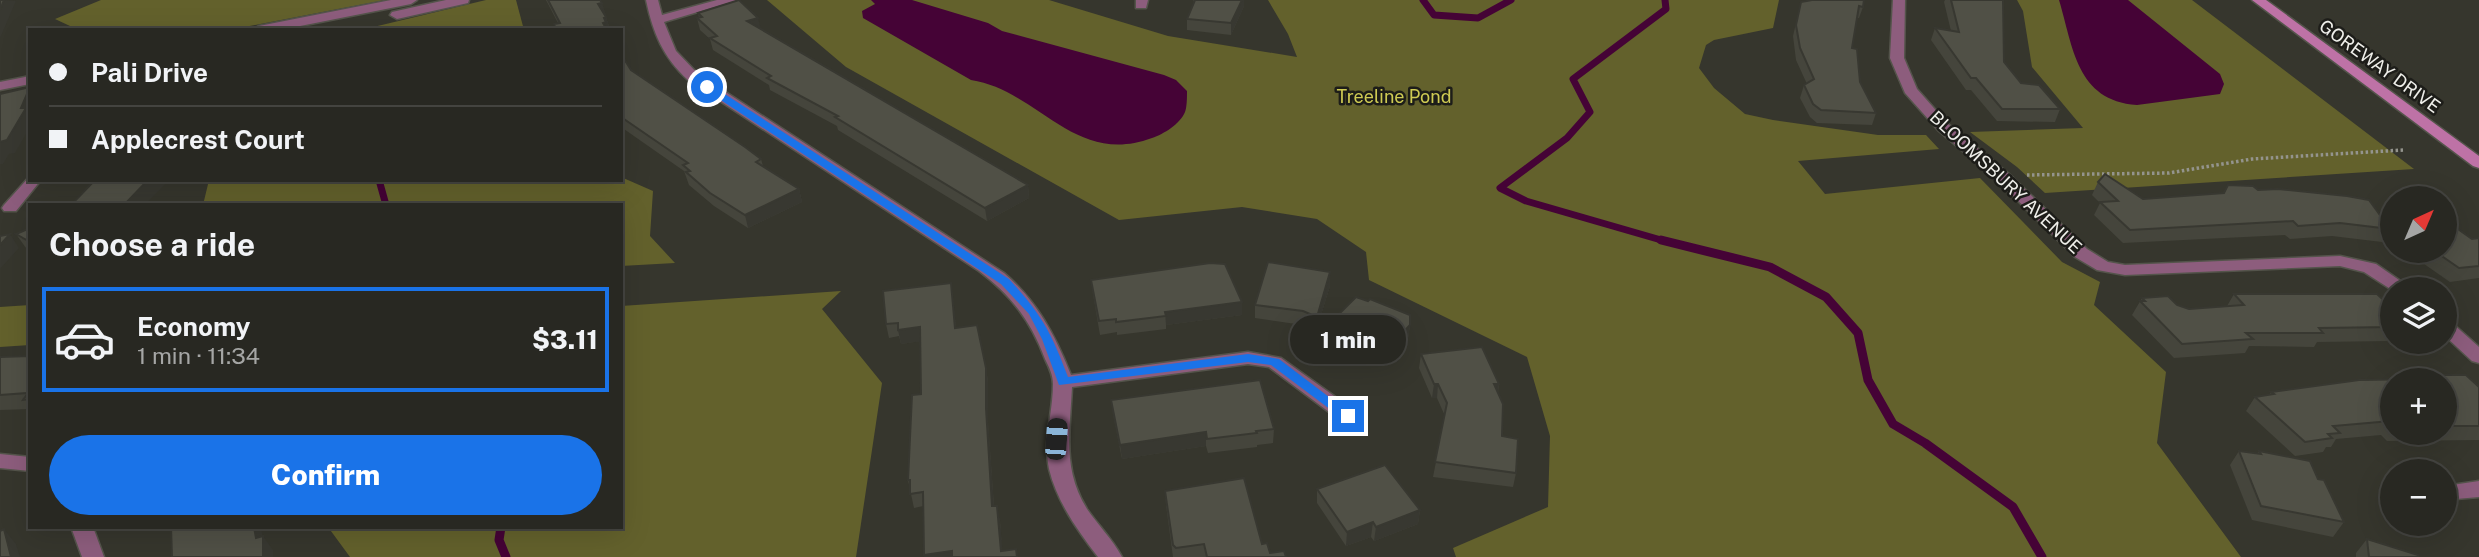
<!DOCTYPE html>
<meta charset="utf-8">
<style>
:root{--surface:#282822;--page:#34342f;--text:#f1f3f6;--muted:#a5a6a5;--line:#444440;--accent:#1a73e8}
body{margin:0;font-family:"Public Sans",sans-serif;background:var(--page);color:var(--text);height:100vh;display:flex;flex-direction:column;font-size:26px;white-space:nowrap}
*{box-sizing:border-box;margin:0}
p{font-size:23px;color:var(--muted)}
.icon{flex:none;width:38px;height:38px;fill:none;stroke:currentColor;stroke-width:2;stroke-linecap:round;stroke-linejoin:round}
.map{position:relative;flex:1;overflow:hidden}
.details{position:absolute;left:28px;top:203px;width:595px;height:326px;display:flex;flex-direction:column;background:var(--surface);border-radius:0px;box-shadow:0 7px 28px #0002,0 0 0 2px var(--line)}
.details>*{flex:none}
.top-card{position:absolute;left:28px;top:28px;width:595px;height:154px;border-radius:0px;box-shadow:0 7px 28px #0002,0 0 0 2px var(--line);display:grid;align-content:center;height:154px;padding:0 21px;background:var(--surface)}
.needle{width:46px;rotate:44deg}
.controls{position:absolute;left:2380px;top:186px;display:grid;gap:14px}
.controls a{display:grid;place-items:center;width:77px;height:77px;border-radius:50%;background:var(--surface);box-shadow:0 7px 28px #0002,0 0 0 2px var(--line);font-size:35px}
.end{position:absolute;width:32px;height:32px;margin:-16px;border:9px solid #1a73e8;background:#fff;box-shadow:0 0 0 4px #fff}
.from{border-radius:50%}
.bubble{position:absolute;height:49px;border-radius:24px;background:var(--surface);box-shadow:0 7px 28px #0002,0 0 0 2px var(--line);font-size:23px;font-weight:800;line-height:49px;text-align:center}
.car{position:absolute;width:21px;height:42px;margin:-21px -10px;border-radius:9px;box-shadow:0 0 5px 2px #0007;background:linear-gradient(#222 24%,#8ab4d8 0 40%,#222 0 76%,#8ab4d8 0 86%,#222 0)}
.top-card b{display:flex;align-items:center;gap:24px;height:66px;font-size:26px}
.top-card b+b{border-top:2px solid var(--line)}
.top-card i{width:18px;height:18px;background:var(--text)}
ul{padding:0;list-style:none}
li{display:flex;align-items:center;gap:21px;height:105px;margin:0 14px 10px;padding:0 7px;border:4px solid transparent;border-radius:0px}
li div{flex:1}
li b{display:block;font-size:26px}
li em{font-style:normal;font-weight:800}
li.selected{border-color:var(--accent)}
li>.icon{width:63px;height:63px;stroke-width:1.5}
h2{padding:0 21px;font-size:32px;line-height:84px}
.button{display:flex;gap:14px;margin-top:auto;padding:14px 21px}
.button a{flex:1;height:80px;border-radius:42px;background:var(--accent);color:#fff;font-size:28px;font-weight:800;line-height:80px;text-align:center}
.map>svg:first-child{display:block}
.green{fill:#63612c}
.water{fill:#450336}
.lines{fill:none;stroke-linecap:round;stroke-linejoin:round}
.stream-far1{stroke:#450336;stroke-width:7}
.stream{stroke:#450336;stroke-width:9}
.street-casing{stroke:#54544b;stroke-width:3}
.secondary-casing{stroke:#54544b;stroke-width:3}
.path{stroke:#94948d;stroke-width:3.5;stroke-dasharray:2.5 2.5;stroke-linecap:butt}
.street{fill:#8d5d7d;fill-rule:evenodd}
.secondary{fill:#be72a6;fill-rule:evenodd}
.wall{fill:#45453c;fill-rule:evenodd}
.shaded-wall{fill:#383831}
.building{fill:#505046;stroke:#383831;stroke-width:2}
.route{fill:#1a73e8}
.labels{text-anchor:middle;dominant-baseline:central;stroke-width:5;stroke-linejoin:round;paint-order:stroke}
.street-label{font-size:18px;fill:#efefea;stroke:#1d1d19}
.park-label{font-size:18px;fill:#cfcb53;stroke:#1d1d19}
</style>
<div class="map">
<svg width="2479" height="557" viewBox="0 0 2479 557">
<rect width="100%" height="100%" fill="#36362d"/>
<g class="green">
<polygon points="101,0 385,0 229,30 69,30 70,26 55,19"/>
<polygon points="486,0 516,0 524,30 361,30"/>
<polygon points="767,0 1049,0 1168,36 1297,57 1288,34 1268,0 1779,0 1773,28 1714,40 1706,45 1699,68 1714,88 1745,114 1773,120 1878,135 1926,135 1939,149 1798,161 1825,194 1980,178 2062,262 2100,282 2094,305 2166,372 2157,443 2241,557 1456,557 1453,548 1548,507 1550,436 1527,357 1369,280 1366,252 1317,219 1242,207 1119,220 846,67"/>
<polygon points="2017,0 2192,0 2414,169 2045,193 2017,167 1970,132 2083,128 2032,67 2023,11"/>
<polygon points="621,177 653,191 650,236 675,263 621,266 621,205 203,205 209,180 621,180"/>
<polygon points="841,291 822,309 882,383 856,557 350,557 328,527 621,527 621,306"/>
<polygon points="30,305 30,345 0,347 0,307"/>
</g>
<g class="water">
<path d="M871 0H912L988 23 1002 31 1164 75 1176 80 1187 91C1187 97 1187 107 1185 112 1180 124 1164 134 1152 138 1074 167 1038 90 971 80L863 18 862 11 875 4Z"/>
<path d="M2059 0H2128L2220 74 2224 84 2220 94 2137 105C2076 101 2073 46 2059 0Z"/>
</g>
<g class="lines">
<g class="stream-far1">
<polyline points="1423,0 1434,15 1478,18 1511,0"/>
<polyline points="1665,0 1666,9 1573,79 1590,112 1567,138 1500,188 1526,201 1668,242"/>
<polyline points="379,180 386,205"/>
</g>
<g class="stream">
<polyline points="1661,240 1770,267 1826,297 1858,333 1868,380 1893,424 1925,443 2013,507 2042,557"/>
<polyline points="501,527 499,540 506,557"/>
</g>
<g class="street-casing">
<g id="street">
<polygon points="391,0 417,0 411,4 280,30 252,30 259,26"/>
<polygon points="446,0 469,0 468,3 397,19 390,15 392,12"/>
<path d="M646 0H658L662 15 717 0H738L664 22 676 51 698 74 1004 273C1037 301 1055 335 1071 375L1248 352 1281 358 1355 411 1358 416 1355 421H1341L1269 367 1248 364 1072 387C1070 431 1062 469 1087 509 1098 525 1113 540 1122 557H1098C1078 531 1057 502 1049 469 1043 440 1053 412 1053 384 1053 375 1049 367 1045 359 1031 321 1011 295 979 271L688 80C663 57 653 33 646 0Z"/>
<polygon points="1136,0 1148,0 1146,8 1136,8"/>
<polygon points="1893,0 1905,0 1904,58 1917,89 1948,124 2010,175 2087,249 2108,262 2125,265 2340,256 2376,264 2412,289 2392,290 2364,272 2340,266 2125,275 2097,270 2075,257 1998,181 1938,130 1905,93 1890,58"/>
<polygon points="30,76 30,84 0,90 0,82"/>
<polygon points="30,176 30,180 41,180 16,211 4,211 2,208 4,205"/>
<polygon points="2445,320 2451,322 2479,347 2479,363 2472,361 2445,336"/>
<polygon points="0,454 30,457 30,471 0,468"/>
<polygon points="2479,481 2479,497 2456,499 2445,504 2445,486"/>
<polygon points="71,527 93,527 104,557 82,557"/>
</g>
</g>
<g class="secondary-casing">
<polygon id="secondary" points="2252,0 2266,0 2479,156 2479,168 2473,166"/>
</g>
<polyline class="path" points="2027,175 2169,173 2252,159 2403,150"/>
<use href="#street" class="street"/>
<use href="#secondary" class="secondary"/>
</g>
<g class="wall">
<polygon points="546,0 600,0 610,29 609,30 556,30 554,24 558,23"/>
<polygon points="1193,0 1244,0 1244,6 1231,35 1187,30 1187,19 1194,2"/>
<polygon points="1945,0 2003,0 2004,62 2021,83 2060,109 2055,122 1997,121 1971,90 1966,90 1931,40 1935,28 1951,31 1944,2"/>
<polygon points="1801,2 1863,7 1859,18 1857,18 1852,48 1860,82 1876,113 1872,125 1817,123 1810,117 1800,98 1804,85 1807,84 1796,60 1793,36"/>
<polygon points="698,13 761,29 1028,185 1029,198 987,221 838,130 837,126 770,90 769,85 713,50 710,39 700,30 697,18 699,18"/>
<polygon points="621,54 631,70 761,159 763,166 799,189 802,202 748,228 714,206 689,185 684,171 621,127"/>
<polygon points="2098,182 2143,199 2223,193 2228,185 2258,190 2390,229 2382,242 2332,236 2290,239 2285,235 2123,243 2094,215 2100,203 2092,195"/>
<polygon points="30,228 30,250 26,248 16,234"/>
<polygon points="2479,238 2479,278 2450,282 2404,250 2445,250 2472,239"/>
<polygon points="1330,272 1330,286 1316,331 1303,325 1255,318 1255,305"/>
<polygon points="1091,280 1242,315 1166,325 1166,329 1117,335 1117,332 1100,335 1093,294"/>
<polygon points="951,283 956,327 986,368 988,382 988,422 994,506 1000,520 1002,551 1017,557 924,557 923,506 914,508 908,480 921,394 920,341 901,344 899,336 889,338 886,324"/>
<polygon points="2234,294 2392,308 2392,341 2317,342 2314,347 2249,346 2245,353 2174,358 2132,315 2142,298 2177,305 2189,309 2227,306"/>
<polygon points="1330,323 1410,325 1408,339 1384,366 1346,349 1346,344 1329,337"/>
<polygon points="1421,354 1499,384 1498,393 1502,436 1516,473 1513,487 1433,477 1445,416 1437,398 1432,398 1419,368"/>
<polygon points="30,356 30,409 0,410 0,357"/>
<path d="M2416 375H2466L2479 387V440L2387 441 2381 435 2336 439 2331 447H2326L2323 452 2295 456 2246 411 2255 397 2269 395 2271 392 2359 380 2413 379ZM2392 380H2445V432H2392Z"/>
<polygon points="1111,400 1274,429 1273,443 1257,445 1257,447 1208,453 1206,446 1122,459 1113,414"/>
<polygon points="2239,451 2257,454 2259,451 2318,479 2344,522 2333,537 2252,520 2230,465"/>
<polygon points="1317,489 1420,510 1418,524 1374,541 1371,537 1346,546 1317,503"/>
<polygon points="1165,491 1262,544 1270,553 1286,557 1173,557 1166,505"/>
<polygon points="2367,539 2418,557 2356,557 2356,553"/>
</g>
<g class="shaded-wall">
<polygon points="4,0 16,1 0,38 0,10"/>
<polygon points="1242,0 1244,0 1244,6 1231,35 1231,23"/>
<polygon points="602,3 606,15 602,16 598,4"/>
<polygon points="606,17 610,29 609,30 605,30 603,23 604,18"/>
<polygon points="758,18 761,29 747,21"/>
<polygon points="30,89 30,127 15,153 9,154 3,164 0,164 0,142 21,108"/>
<polygon points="148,180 167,180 167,182 145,205 124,205"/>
<polygon points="1028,185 1029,198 987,221 985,208"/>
<polygon points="799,189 802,202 748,228 745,215"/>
<polygon points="10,234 19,248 0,269 0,245"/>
<polygon points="1330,272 1330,286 1316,331 1317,317"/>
<polygon points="951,283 953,296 957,341 955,328"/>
<polygon points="1242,302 1242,315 1166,325 1165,312"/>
<polygon points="1410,325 1408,339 1384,366 1385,352"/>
<polygon points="920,327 923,341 901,344 898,330"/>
<polygon points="986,368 988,382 988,422 995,520 992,506 986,408"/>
<polygon points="1434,384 1438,384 1437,398 1432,398"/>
<polygon points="1494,384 1499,384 1497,397"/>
<polygon points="1206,432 1206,446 1122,459 1120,445"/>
<polygon points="997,506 1000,520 1003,557 1002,557"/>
<polygon points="1420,510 1418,524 1374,541 1376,527"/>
<polygon points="1373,522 1371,537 1346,546 1347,532"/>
<polygon points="254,527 260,527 261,528 263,538 263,536 273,550 273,557 263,557 256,538"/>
<polygon points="4,529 16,544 20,557 11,557"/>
<polygon points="952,551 953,557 924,557 924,555"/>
</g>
<g class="building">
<polygon points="0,0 4,0 0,10"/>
<polygon points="548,0 600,0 602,3 598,4 606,17 604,18 606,22 603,23 607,30 556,30 554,24 560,23"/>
<polygon points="739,0 758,18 747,21 1028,185 985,208 835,117 838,116 767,78 771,76 710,38 717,36 697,18 702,17 698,13"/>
<polygon points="1195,0 1242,0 1231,23 1187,19"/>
<polygon points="1812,0 1864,0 1863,7 1859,6 1852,48 1857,49 1860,82 1876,113 1821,110 1813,104 1804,85 1814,79 1800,48 1796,25 1801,2"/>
<polygon points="1951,0 2003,0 2004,62 2021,83 2039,85 2060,109 2002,109 1976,78 1971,78 1935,28 1959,32"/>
<polygon points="621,54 631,70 745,147 761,159 756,162 799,189 745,215 710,193 686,172 690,171 683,165 688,163 621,117"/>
<polygon points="30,87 21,108 26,108 7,140 0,142 0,94"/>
<polygon points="2105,174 2143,199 2224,193 2228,185 2253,186 2258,190 2278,189 2347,196 2369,200 2390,229 2340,223 2298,226 2293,221 2130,230 2100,202 2118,201 2098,182"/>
<polygon points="95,180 148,180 124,205 71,205"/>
<polygon points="2455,227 2472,239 2479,238 2479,266 2459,268 2433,250 2445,250 2445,228"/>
<polygon points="30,228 30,242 16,234"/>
<polygon points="10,234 0,245 0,236"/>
<polygon points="1268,262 1330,272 1317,317 1303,311 1255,305"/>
<polygon points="1210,263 1225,264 1242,302 1165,312 1166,316 1116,322 1116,319 1099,321 1091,280"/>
<polygon points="951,283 955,328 977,325 986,368 986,408 992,506 997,506 1001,551 1016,549 1017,557 952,557 952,551 924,555 923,492 910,494 910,480 908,480 912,395 921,394 920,327 898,330 898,323 886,324 883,291"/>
<polygon points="2234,294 2377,294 2392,308 2392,327 2319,328 2323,333 2246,333 2253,339 2182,344 2140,301 2145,301 2142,298 2168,296 2177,305 2189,309 2244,305"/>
<polygon points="1356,297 1368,301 1370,299 1410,315 1410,325 1385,352 1347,335 1350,332 1330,323"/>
<polygon points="1482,347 1499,384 1494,384 1503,404 1502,436 1518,439 1516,473 1435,462 1447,403 1438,384 1434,384 1421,354"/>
<polygon points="30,356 30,399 23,400 28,393 0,395 0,357"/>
<polygon points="2416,375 2466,375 2479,387 2479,426 2445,426 2445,380 2392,380 2392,421 2391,421 2333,426 2340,433 2328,434 2332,438 2305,442 2255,397 2274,394 2271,392 2359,380 2420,379"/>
<polygon points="1260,380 1274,429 1256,431 1257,433 1207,439 1206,432 1120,445 1111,400"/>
<polygon points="2239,451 2261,454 2259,451 2310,461 2318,479 2324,480 2344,522 2261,506"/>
<polygon points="1385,465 1420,510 1376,527 1373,522 1347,532 1317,489"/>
<polygon points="1244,478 1262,544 1267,543 1270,553 1284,551 1286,557 1207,557 1204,544 1176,548 1173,545 1165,491"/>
<polygon points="171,527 254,527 256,538 263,536 263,557 172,557"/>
<polygon points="4,529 11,557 0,557 0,531"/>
<polygon points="2367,539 2418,555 2418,557 2369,557"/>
</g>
<path class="route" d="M704 85H711L1009 279C1042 315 1051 332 1068 377L1248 354 1279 359 1354 416 1352 419H1343L1271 365 1248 362 1059 385 1042 339 1029 314 1001 284 704 89Z"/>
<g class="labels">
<g class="street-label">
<text transform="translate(2380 66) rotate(36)">GOREWAY DRIVE</text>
<text transform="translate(2006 182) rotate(43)">BLOOMSBURY AVENUE</text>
</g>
<g class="park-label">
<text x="1394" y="96">Treeline Pond</text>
</g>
</g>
</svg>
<div class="controls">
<a><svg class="needle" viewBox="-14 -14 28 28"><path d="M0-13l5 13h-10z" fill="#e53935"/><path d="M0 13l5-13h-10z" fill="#a5a6a5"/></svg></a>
<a><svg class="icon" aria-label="layers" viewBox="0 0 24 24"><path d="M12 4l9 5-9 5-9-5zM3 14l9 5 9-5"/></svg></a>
<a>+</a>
<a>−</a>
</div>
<i class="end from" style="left:707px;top:87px"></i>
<i class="end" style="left:1348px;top:416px"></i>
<div class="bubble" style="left:1290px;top:315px;width:116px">1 min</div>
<i class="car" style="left:1056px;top:439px;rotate:4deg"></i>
<div class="top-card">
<b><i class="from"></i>Pali Drive</b>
<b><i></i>Applecrest Court</b>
</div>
<section class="details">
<h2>Choose a ride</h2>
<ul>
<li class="selected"><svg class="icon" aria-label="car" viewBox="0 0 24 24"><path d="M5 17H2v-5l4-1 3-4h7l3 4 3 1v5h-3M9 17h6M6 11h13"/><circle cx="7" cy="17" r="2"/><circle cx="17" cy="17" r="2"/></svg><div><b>Economy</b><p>1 min · 11:34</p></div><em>$3.11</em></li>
</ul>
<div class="button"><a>Confirm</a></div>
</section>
</div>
